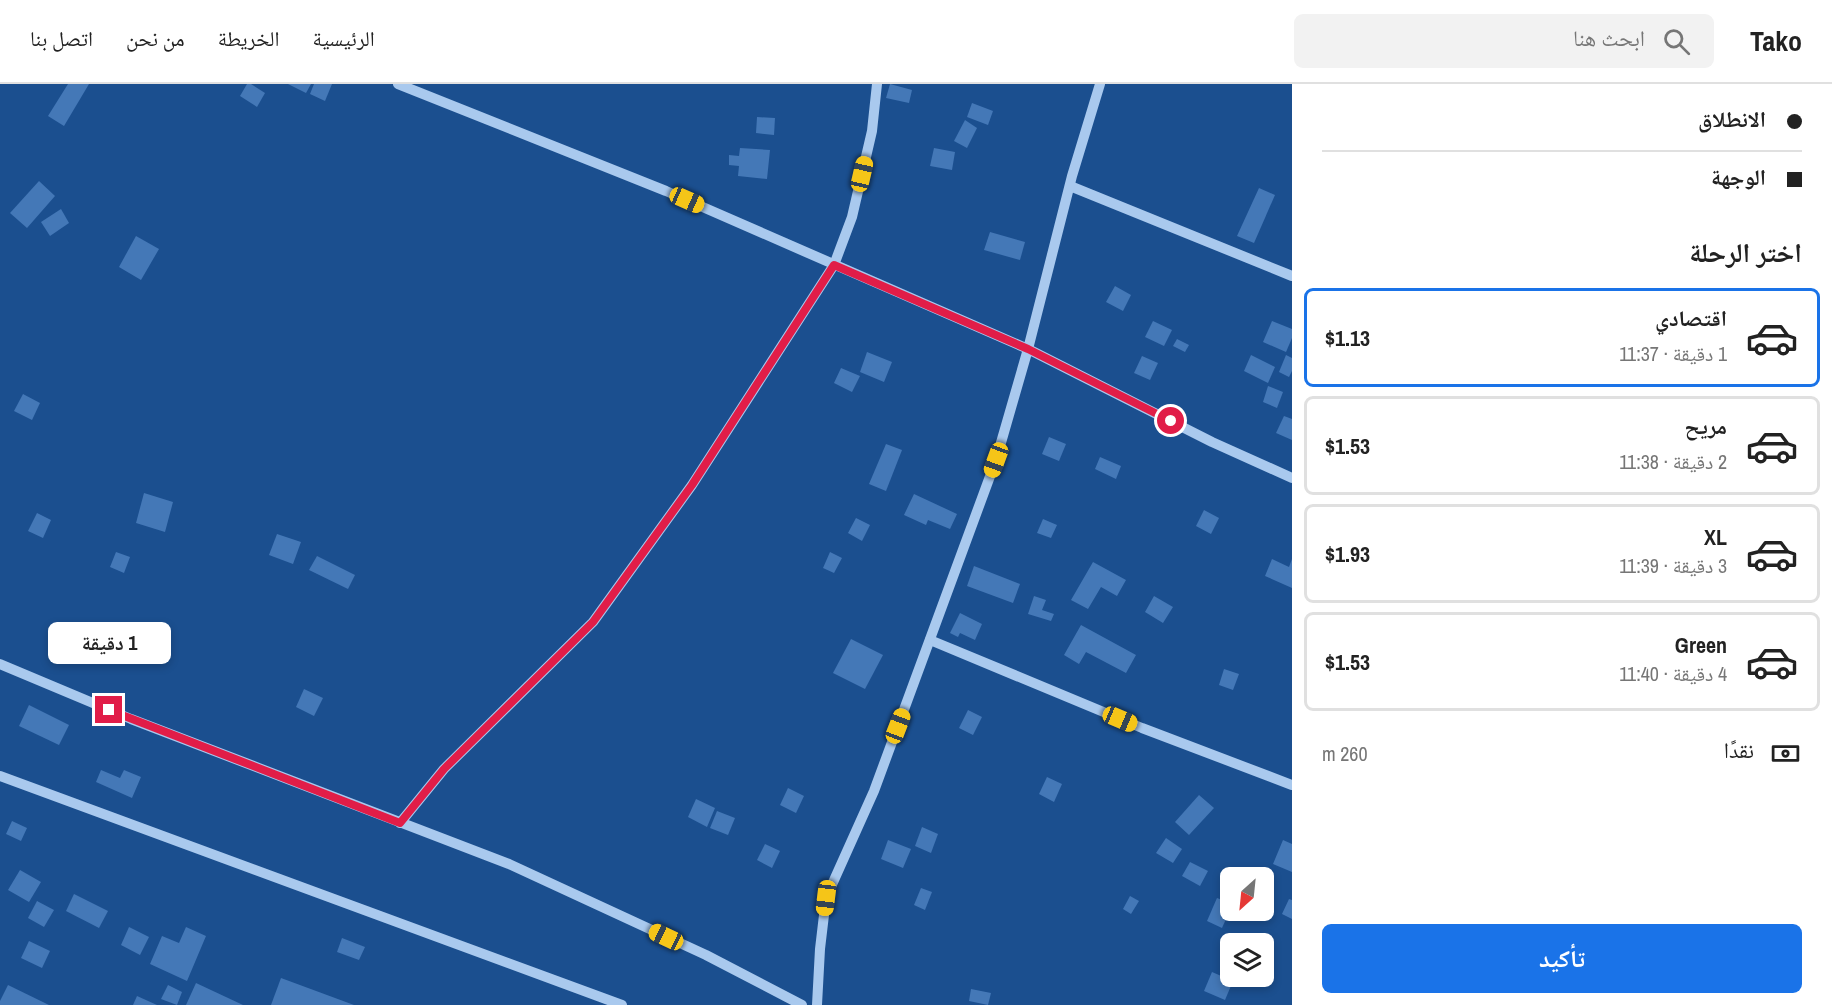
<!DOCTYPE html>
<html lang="ar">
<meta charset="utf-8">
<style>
:root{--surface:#fff;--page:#f2f2f2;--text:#222;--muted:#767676;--line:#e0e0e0;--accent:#1a73e8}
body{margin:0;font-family:"Archivo Narrow","Noto Naskh Arabic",sans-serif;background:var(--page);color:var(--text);direction:rtl;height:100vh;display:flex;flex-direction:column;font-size:22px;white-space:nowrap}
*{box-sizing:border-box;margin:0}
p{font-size:20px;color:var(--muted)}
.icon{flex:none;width:33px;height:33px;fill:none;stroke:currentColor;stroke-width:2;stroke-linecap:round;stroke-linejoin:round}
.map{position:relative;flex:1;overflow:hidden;direction:ltr}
.panel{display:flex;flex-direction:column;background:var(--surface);width:540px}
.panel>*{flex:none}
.guide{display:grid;align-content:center;height:132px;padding:0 30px;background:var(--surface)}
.needle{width:39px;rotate:207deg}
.controls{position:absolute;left:1220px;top:783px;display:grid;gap:12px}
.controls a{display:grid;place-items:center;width:54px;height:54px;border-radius:9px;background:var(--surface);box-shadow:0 3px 9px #0003;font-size:30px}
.end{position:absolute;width:27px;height:27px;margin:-14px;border:8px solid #e11d48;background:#fff;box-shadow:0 0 0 3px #fff}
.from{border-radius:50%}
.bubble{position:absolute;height:42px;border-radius:9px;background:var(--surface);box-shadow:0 3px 9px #0003;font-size:20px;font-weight:800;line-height:42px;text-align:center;direction:rtl}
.car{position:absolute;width:18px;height:36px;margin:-18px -9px;border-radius:8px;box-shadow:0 0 4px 2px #0007;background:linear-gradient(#f5c518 24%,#345 0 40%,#f5c518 0 76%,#345 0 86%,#f5c518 0)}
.guide b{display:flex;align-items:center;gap:21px;height:57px;font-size:22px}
.guide b+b{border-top:2px solid var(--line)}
.guide i{width:15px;height:15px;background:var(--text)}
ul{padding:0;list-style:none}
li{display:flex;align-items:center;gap:18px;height:99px;margin:0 12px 9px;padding:0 18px;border:3px solid var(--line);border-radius:9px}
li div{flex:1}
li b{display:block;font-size:22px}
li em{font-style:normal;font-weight:800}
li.active{border-color:var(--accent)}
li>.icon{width:54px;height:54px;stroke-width:1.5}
h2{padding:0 30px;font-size:27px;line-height:72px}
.pay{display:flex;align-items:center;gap:15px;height:66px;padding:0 30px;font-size:22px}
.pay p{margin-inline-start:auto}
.action{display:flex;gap:12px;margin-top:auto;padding:12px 30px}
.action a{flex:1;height:69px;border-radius:9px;background:var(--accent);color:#fff;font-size:24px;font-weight:800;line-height:69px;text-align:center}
header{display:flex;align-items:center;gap:36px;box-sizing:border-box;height:84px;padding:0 30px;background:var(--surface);border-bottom:2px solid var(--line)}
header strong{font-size:28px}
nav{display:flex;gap:33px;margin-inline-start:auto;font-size:21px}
.search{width:420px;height:54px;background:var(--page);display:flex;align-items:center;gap:15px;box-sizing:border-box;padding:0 21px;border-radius:9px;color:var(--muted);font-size:22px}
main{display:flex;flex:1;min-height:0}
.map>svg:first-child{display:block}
.building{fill:#4478b7}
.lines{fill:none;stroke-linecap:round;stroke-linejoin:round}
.minor{stroke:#a9c9ee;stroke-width:10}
.route{stroke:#e11d48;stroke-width:8}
</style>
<header>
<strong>Tako</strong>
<div class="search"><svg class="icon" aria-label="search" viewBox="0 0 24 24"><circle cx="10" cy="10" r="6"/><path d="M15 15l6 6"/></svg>ابحث هنا</div>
<nav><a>الرئيسية</a><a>الخريطة</a><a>من نحن</a><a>اتصل بنا</a></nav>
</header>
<main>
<section class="panel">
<div class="guide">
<b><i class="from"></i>الانطلاق</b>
<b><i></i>الوجهة</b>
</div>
<h2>اختر الرحلة</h2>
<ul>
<li class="active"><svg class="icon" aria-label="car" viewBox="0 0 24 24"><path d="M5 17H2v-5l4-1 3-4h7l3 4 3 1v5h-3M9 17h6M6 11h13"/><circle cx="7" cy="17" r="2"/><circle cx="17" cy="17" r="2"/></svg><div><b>اقتصادي</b><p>1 دقيقة · 11:37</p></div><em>$1.13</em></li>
<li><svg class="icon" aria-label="car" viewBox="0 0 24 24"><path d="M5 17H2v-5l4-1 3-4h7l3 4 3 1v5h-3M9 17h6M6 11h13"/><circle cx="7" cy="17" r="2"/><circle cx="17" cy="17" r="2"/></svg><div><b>مريح</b><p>2 دقيقة · 11:38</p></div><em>$1.53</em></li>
<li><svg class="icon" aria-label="car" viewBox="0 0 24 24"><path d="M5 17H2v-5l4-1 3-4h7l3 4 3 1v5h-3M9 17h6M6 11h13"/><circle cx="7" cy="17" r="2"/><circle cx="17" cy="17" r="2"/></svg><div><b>XL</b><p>3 دقيقة · 11:39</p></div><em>$1.93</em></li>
<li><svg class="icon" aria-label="car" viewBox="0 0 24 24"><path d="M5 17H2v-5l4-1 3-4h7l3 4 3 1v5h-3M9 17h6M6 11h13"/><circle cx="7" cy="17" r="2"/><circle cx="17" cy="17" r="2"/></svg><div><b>Green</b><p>4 دقيقة · 11:40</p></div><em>$1.53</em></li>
</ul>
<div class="pay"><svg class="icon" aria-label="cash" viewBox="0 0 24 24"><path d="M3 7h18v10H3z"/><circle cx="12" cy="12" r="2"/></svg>نقدًا<p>260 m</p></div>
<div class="action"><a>تأكيد</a></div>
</section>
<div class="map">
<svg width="1292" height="921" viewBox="0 0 1292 921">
<rect width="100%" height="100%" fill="#1b4f8f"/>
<g class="building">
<polygon points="68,0 89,0 64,42 48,32"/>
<polygon points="247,0 251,0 265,9 257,23 240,12"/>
<polygon points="288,0 311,0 306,9"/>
<polygon points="314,0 332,0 325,17 310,10"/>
<polygon points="890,0 912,6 909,19 886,14"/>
<polygon points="972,19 993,27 988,41 967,33"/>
<polygon points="757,33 775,34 774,51 756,49"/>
<polygon points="965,36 977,44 967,64 954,57"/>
<polygon points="740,64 770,66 767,95 738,92 739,82 729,81 729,71 739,72"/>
<polygon points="934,64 955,68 952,86 930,82"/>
<polygon points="39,97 55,112 27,144 10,129"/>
<polygon points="1259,104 1275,111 1254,159 1237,152"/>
<polygon points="61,125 69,139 50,152 41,138"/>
<polygon points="990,148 1025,158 1020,176 984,166"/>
<polygon points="136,152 159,165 141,196 119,183"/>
<polygon points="1115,202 1131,211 1123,227 1106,218"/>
<polygon points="1153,237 1172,246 1164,262 1145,253"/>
<polygon points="1272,237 1292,245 1292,254 1286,268 1263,258"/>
<polygon points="1177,255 1189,261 1185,268 1173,262"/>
<polygon points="867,268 892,278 884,298 860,288"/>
<polygon points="1251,271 1275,283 1268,299 1244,287"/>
<polygon points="1286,271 1292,274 1292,287 1289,293 1279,288"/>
<polygon points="1142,272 1158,279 1150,296 1134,289"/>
<polygon points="841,284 860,292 852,308 834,299"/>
<polygon points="1268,302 1283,308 1277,324 1263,318"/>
<polygon points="23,310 40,319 32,336 14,327"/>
<polygon points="1284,332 1292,335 1292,356 1276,349"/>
<polygon points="1049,353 1066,360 1059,377 1042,370"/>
<polygon points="886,360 902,366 886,407 869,400"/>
<polygon points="1100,373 1121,382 1116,395 1095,385"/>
<polygon points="144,409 173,418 165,448 136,439"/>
<polygon points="914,410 957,430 950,445 928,436 926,441 904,431"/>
<polygon points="1204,426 1219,434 1211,450 1196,442"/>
<polygon points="37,429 51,436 43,454 28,447"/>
<polygon points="856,434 870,441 862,457 848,449"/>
<polygon points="1043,435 1057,441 1051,454 1037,449"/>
<polygon points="277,450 301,458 293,480 269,471"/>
<polygon points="116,468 130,473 124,489 110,483"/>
<polygon points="830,468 842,474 834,489 823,484"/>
<polygon points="317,472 355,491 348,505 309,486"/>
<polygon points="1272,475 1289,483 1292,475 1292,504 1265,492"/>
<polygon points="1093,478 1126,496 1117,512 1101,503 1088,525 1071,516"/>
<polygon points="974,482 1020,500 1013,519 967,502"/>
<polygon points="1034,512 1046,516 1042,526 1054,530 1051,537 1028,530"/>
<polygon points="1154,512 1173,523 1163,539 1145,528"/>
<polygon points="960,529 982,540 975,556 960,549 958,553 950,549"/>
<polygon points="1081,541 1136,571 1126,589 1086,568 1079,580 1064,571"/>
<polygon points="851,555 883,571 865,605 833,589"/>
<polygon points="1224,585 1239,590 1233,606 1219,601"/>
<polygon points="304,605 323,614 314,632 296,623"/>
<polygon points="29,621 69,641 59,661 19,642"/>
<polygon points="968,626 982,633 973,651 959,644"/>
<polygon points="101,686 120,694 124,686 141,693 132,714 96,698"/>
<polygon points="1047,693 1062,700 1054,718 1039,710"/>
<polygon points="788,704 804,712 796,729 780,721"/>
<polygon points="1199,711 1214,724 1189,751 1175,738"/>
<polygon points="696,715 715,724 707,743 688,733"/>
<polygon points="717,727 735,734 728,751 710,744"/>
<polygon points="12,737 27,744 21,757 6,750"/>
<polygon points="922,743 938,750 931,769 915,762"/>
<polygon points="1166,754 1182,765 1173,779 1156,769"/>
<polygon points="888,756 911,765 903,784 881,775"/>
<polygon points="1283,756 1292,760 1292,788 1273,780"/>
<polygon points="765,760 780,767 772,784 757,776"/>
<polygon points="1190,778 1208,787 1200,802 1182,792"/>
<polygon points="20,786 41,798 29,818 8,806"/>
<polygon points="921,804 932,808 925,826 914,821"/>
<polygon points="74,810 108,827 99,844 66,827"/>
<polygon points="1130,812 1139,817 1131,830 1123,825"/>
<polygon points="1217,814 1230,819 1230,826 1222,844 1207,837"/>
<polygon points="1289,815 1292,816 1292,835 1282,830"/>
<polygon points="37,817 54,826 44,843 28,834"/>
<polygon points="129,843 149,853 140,871 121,861"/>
<polygon points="186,843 206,852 187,897 150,880 162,852 179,859"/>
<polygon points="342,854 365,863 359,876 337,868"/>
<polygon points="29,857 50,867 42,884 21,874"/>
<polygon points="1212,888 1233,897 1225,916 1204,907"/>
<polygon points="281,894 354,921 271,921"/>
<polygon points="196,899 243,921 186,921"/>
<polygon points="8,901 49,921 0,921 0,917"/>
<polygon points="168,901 182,908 177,921 161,915"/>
<polygon points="971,905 991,909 988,921 969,917"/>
<polygon points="137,912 157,921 133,921"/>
</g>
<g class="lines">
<g class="minor">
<polyline points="398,0 666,107 1028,265 1212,358 1292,394"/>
<polyline points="1070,102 1292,192"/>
<polyline points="930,556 1142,644 1292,701"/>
<polyline points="0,580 131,635 509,780 706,871 802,921"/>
<polyline points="0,692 622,921"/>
<polyline points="400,739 444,685 593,538 692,401 834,181 852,133 872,47 877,0"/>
<polyline points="817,921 820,865 826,814 874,707 996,376 1028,265 1072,92 1100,0"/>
</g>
</g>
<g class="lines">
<polyline class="route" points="109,626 400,739 444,685 593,538 692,401 834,181 1028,265 1171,337"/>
</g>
</svg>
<div class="controls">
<a><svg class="needle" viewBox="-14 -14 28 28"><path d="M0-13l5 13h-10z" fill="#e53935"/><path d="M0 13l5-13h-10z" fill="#767676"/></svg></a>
<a><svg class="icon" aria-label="layers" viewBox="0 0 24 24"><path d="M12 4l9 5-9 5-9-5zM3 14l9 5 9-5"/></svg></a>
</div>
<i class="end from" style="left:1171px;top:337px"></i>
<i class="end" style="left:109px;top:626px"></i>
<div class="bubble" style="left:48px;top:538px;width:123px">1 دقيقة</div>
<i class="car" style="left:862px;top:90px;rotate:13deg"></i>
<i class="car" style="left:687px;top:116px;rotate:114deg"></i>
<i class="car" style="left:996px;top:376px;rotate:200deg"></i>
<i class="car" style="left:1120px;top:635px;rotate:113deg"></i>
<i class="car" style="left:898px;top:642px;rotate:21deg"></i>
<i class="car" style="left:826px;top:814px;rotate:187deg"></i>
<i class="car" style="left:666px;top:853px;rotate:295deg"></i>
</div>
</main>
